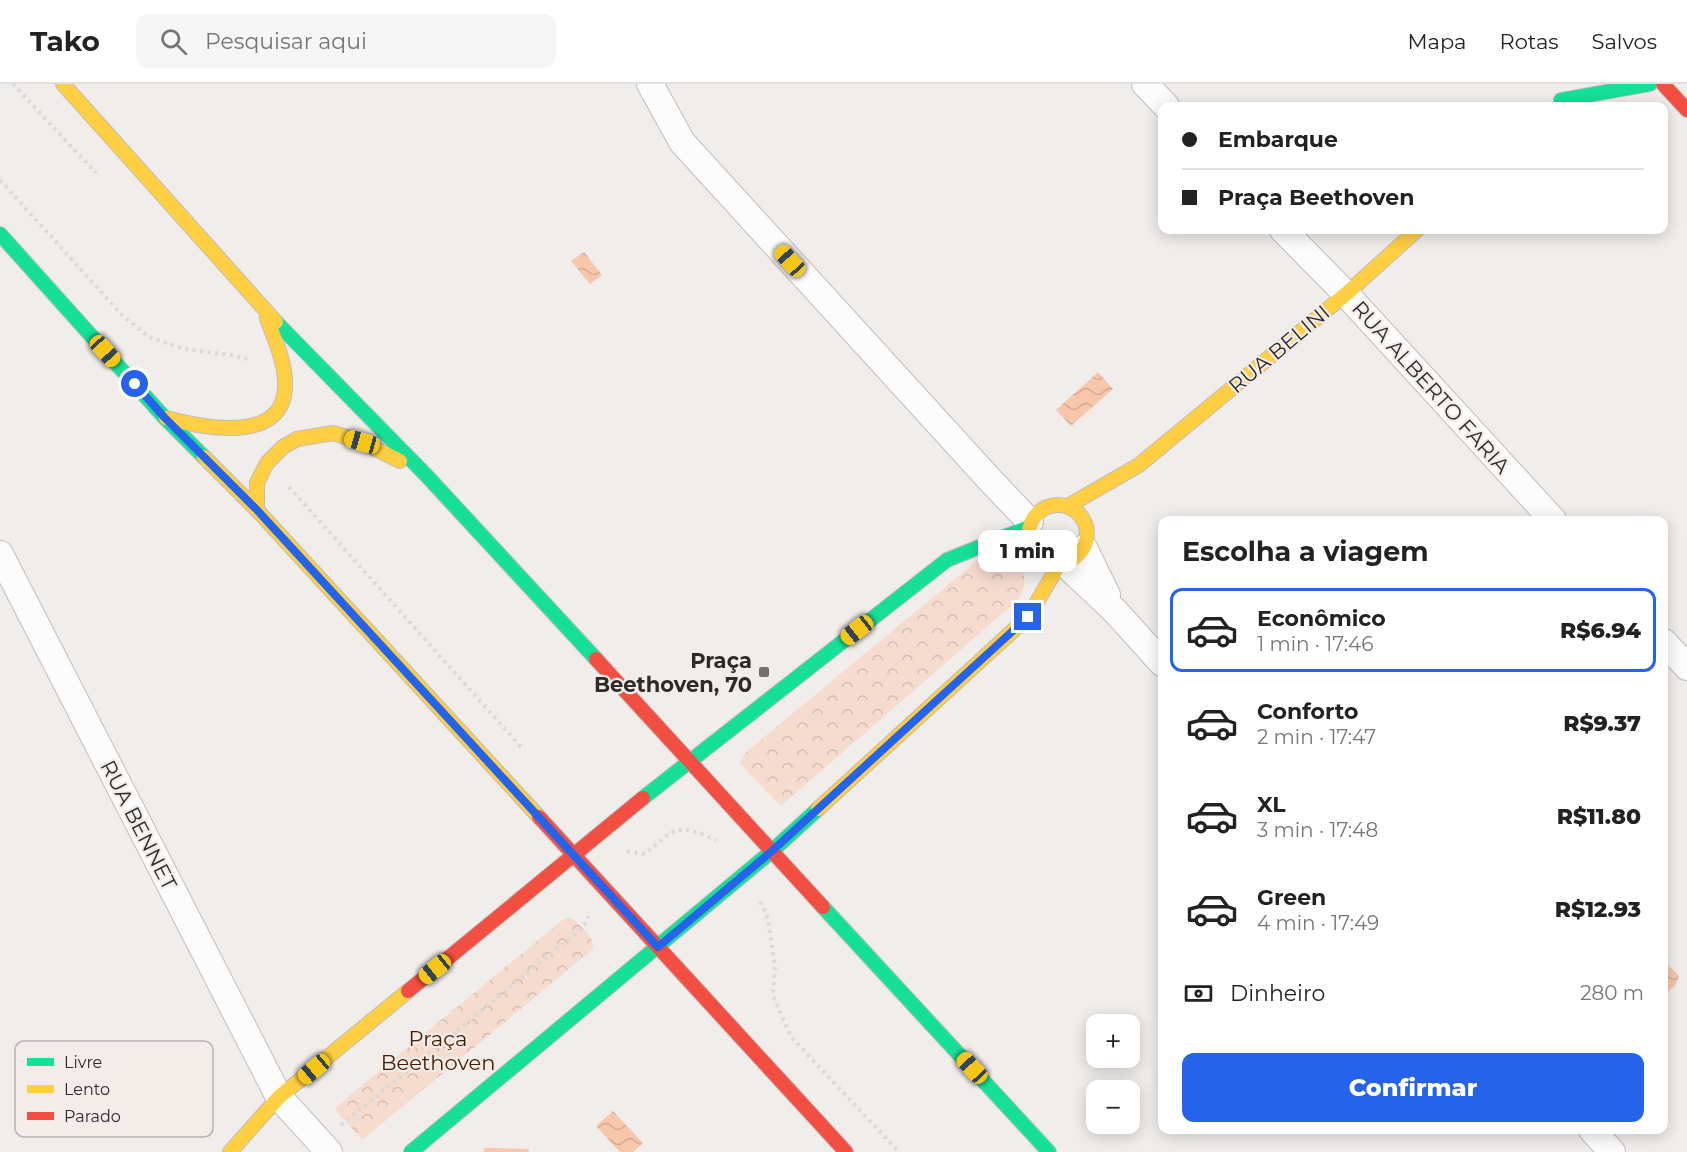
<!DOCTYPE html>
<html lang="pt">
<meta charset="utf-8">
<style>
:root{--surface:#fff;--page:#f6f6f6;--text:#222;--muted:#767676;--line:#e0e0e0;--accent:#2563eb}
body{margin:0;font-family:Montserrat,sans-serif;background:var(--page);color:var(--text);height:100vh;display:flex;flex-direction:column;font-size:22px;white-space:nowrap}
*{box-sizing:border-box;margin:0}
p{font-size:20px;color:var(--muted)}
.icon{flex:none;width:33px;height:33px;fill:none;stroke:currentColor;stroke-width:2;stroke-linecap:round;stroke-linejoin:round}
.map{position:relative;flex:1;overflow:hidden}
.sheet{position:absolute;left:1158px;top:432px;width:510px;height:618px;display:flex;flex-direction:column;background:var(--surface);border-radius:12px;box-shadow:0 3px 15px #0003}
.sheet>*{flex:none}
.hud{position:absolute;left:1158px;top:18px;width:510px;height:132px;border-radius:12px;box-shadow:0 3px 15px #0003;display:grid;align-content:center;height:132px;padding:0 24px;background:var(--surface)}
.buttons{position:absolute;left:1086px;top:930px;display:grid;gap:12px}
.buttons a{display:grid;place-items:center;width:54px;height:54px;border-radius:12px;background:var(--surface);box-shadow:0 3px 15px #0003;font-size:30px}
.end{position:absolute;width:27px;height:27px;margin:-14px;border:8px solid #2563eb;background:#fff;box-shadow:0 0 0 3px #fff}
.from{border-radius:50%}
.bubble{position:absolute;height:42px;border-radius:12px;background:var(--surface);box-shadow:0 3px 15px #0003;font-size:20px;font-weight:800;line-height:42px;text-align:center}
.car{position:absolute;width:18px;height:36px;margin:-18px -9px;border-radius:8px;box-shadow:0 0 4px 2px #0007;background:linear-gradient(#f5c518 24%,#345 0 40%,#f5c518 0 76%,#345 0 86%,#f5c518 0)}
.hud b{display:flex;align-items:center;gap:21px;height:57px;font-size:22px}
.hud b+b{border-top:2px solid var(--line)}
.hud i{width:15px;height:15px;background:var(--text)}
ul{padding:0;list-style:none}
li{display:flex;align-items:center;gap:18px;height:84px;margin:0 12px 9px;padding:0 12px;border:3px solid transparent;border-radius:12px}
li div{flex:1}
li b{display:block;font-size:22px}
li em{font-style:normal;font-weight:800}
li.selected{border-color:var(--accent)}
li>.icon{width:54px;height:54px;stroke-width:1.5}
h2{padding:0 24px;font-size:27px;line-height:72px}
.pay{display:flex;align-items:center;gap:15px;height:66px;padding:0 24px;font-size:22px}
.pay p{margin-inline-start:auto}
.action{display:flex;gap:12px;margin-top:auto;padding:12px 24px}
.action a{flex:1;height:69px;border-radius:12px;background:var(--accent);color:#fff;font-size:24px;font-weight:800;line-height:69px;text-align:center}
header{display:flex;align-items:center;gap:36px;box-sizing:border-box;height:84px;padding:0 30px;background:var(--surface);border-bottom:2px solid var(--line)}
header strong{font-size:28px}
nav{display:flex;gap:33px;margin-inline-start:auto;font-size:21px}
.search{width:420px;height:54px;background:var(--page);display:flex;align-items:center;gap:15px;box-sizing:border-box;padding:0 21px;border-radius:12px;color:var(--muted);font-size:22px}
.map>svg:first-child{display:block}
.forest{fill:url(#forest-crowns)}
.water{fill:url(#water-waves)}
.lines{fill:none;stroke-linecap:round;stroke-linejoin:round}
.street-casing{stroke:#c0bdbb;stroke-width:28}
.fast-casing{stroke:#c0bdbb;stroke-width:16}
.slow-casing{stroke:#c0bdbb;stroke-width:16}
.jam-casing{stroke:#c0bdbb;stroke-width:16}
.path{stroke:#dad9d9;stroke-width:4;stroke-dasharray:3 4.5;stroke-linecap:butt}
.street{stroke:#fdfcfc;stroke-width:26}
.fast{stroke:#16e098;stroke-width:14}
.slow{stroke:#ffcf43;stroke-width:14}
.jam{stroke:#f24e42;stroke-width:14}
.route{stroke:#2563eb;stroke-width:8}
.poi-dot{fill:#726f6e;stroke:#f3ece9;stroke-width:2}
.labels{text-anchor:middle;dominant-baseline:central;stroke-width:4.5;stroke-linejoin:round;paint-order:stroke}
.street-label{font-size:21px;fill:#2d2b2a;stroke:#f3ece9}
.poi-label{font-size:21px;font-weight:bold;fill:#2d2b2a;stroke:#f3ece9;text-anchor:end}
.park-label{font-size:21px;fill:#461b00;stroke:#f3ece9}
.key{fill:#f3ece9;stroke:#b8b2b0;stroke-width:1.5}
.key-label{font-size:16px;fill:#2d2b2a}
</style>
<header>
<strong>Tako</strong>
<div class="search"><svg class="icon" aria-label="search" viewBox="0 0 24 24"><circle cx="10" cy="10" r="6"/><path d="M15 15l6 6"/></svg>Pesquisar aqui</div>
<nav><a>Mapa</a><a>Rotas</a><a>Salvos</a></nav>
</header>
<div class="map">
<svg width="1687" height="1068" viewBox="0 0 1687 1068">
<defs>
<pattern id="forest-crowns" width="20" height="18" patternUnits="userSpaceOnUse" patternTransform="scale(1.5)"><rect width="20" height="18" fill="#f5dcce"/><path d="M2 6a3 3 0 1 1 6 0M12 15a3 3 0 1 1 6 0" fill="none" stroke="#d2bdb1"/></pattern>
<pattern id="water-waves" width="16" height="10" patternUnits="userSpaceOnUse" patternTransform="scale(1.5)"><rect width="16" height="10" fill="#f7c6ab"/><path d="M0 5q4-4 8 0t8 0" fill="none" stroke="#d4aa93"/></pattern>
</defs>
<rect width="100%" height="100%" fill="#f1edeb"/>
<g class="forest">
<path d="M996 470C1022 474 1032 493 1018 516L781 722 740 680 744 670 979 475Z"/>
<path d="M565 834H572C580 842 595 852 593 865L362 1056 336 1026 337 1022Z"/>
</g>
<g class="water">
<polygon points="584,168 602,191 590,200 571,177"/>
<polygon points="1098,288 1113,305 1071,342 1056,326"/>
<polygon points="1664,876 1679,892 1675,902 1664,911"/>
<polygon points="613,1027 643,1059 633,1068 620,1068 596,1042"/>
<polygon points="484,1064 529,1065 529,1068 484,1068"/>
</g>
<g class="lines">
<g class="street-casing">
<g id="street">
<polyline points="650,0 682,58 991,397 1030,438"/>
<polyline points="1145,0 1166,22"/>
<polyline points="1283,146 1346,210 1553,436"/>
<polyline points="1084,464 1107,511"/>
<polyline points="0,470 279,1013 329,1068"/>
<polyline points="1064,479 1115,527 1162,579"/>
<polyline points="1664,558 1687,583"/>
<polyline points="1592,1046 1612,1068"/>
</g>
</g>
<g class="fast-casing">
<g id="fast">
<polyline points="1561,16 1650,0"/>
<polyline points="0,150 164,333 204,373"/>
<polyline points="276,238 426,391 596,575"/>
<polyline points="643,714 947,476 1029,443"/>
<polyline points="823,823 1049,1068"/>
<polyline points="411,1068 772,767 818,725"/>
</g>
</g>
<g class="slow-casing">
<g id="slow">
<polyline points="63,0 276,238"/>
<path d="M166 334C204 344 289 362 285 296 284 275 274 254 267 234"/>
<polyline points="204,373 257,426 539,733"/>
<circle cx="1058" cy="450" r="29"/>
<polyline points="1068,422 1139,381 1346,210 1417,146"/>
<polyline points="257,426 257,399 267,379 283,363 297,355 333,349 362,358 400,377"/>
<polyline points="818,725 1028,533 1060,479"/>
<polyline points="230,1068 279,1013 408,907"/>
</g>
</g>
<g class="jam-casing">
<g id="jam">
<polyline points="1663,0 1687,26"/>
<polyline points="596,575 823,823"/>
<polyline points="539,733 846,1068"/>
<polyline points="408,907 643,714"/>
</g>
</g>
<g class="path">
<polyline points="13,0 96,89"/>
<polyline points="0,96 122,231 149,253 184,265 231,271 247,275"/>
<polyline points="289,403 522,664"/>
<path d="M627 767 645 770C676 743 677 739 716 756"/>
<polyline points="760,818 767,831 775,882 773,911 791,953 899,1068"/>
<polyline points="341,1041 582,844 589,832"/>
</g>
<use href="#street" class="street"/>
<use href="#fast" class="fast"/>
<use href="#slow" class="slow"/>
<use href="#jam" class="jam"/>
</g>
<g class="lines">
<polyline class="route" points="135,300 164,333 257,426 658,863 772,767 1028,533"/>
</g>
<rect class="poi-dot" x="758" y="582" width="12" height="12" rx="3"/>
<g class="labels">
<g class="street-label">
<text transform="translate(1279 265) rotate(-40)">RUA BELINI</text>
<text transform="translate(1431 303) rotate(48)">RUA ALBERTO FARIA</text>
<text transform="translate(139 741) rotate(63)">RUA BENNET</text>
</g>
<g class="poi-label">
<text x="752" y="576">Praça<tspan x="752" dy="24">Beethoven, 70</tspan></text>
</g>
<g class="park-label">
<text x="438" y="954">Praça<tspan x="438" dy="24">Beethoven</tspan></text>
</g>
</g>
<rect x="15" y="957" width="198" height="96" rx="9" class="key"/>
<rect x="27" y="974" width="27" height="8" fill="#16e098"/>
<rect x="27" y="1001" width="27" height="8" fill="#ffcf43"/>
<rect x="27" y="1028" width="27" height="8" fill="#f24e42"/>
<g class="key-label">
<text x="64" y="984">Livre</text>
<text x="64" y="1011">Lento</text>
<text x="64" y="1038">Parado</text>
</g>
</svg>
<div class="buttons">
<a>+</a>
<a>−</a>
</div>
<i class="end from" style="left:135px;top:300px"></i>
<i class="end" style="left:1028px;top:533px"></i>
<div class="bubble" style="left:978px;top:446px;width:99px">1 min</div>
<i class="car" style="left:790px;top:177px;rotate:318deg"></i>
<i class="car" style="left:105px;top:267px;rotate:138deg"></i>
<i class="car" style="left:362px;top:358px;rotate:286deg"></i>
<i class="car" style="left:857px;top:546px;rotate:232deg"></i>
<i class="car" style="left:435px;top:885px;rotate:231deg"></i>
<i class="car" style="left:972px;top:984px;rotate:317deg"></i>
<i class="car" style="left:314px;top:985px;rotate:230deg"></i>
<div class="hud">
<b><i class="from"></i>Embarque</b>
<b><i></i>Praça Beethoven</b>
</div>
<section class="sheet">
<h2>Escolha a viagem</h2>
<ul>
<li class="selected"><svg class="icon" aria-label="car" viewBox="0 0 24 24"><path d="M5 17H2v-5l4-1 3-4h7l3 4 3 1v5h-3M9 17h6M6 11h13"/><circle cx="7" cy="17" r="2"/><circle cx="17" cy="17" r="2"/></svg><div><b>Econômico</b><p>1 min · 17:46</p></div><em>R$6.94</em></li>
<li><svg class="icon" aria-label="car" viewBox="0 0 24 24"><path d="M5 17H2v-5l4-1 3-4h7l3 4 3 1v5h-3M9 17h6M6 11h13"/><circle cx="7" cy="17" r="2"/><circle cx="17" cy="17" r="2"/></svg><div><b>Conforto</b><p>2 min · 17:47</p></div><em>R$9.37</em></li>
<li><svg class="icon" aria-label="car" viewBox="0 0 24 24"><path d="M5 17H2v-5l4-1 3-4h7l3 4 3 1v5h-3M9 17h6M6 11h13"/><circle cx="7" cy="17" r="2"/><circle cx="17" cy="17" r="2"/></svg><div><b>XL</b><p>3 min · 17:48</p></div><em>R$11.80</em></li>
<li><svg class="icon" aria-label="car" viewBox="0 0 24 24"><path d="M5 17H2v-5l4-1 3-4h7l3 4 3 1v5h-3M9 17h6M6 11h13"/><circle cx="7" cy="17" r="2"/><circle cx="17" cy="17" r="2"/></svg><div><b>Green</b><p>4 min · 17:49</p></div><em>R$12.93</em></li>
</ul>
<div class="pay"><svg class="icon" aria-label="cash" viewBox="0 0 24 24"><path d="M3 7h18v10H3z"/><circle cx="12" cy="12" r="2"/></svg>Dinheiro<p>280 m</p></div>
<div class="action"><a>Confirmar</a></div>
</section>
</div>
